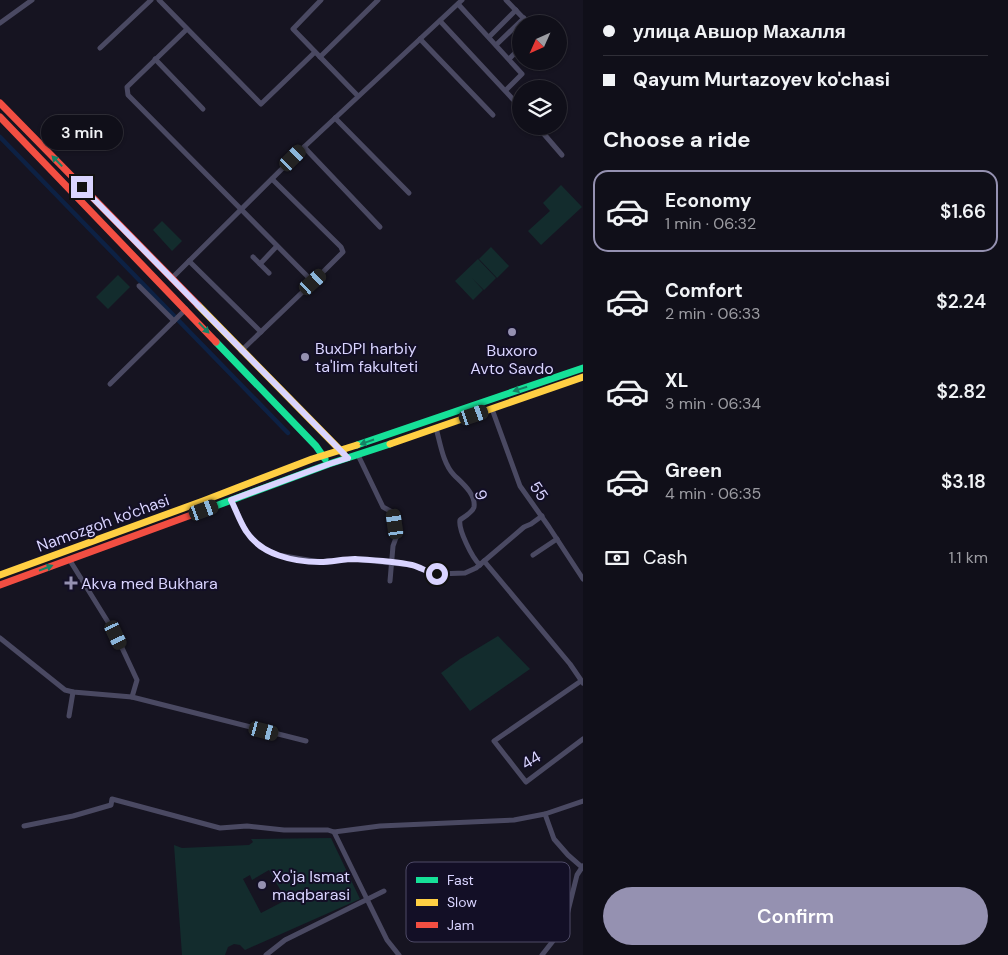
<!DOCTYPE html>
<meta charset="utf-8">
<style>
:root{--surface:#100f19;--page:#191822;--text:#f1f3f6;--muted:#9c9ca2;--line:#302f38;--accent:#9591b1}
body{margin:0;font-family:"DM Sans",sans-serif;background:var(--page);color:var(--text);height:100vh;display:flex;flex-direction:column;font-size:19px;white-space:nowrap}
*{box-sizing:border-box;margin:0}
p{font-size:16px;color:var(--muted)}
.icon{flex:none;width:28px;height:28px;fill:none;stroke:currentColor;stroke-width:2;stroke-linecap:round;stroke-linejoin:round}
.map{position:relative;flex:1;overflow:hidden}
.panel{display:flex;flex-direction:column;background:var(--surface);width:425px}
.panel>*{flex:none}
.top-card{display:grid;align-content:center;height:110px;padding:0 20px;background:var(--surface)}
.needle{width:32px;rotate:225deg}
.buttons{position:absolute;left:512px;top:15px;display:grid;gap:10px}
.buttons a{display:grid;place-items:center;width:55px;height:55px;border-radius:50%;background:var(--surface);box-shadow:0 1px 4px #0004,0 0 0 1px var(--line);font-size:25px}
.end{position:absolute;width:22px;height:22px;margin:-11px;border:6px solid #d9d4ff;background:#111;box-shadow:0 0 0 2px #111}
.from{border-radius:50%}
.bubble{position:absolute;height:35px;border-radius:18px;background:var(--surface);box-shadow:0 1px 4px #0004,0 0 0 1px var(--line);font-size:16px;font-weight:600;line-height:35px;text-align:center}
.car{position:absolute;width:15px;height:30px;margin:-15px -8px;border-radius:6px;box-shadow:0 0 4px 1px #0007;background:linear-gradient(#222 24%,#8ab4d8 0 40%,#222 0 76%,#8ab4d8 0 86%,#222 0)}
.top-card b{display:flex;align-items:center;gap:18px;height:48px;font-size:19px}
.top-card b+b{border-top:1px solid var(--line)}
.top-card i{width:12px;height:12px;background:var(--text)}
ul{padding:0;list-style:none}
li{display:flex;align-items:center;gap:15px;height:82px;margin:0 10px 8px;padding:0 10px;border:2px solid transparent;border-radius:15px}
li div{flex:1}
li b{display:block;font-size:19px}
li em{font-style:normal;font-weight:600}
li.on{border-color:var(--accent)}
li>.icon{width:45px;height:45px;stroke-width:1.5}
h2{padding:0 20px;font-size:22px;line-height:60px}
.pay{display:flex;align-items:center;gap:12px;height:55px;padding:0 20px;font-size:19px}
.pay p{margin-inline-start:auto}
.cta{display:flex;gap:10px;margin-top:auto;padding:10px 20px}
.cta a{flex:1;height:58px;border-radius:30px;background:var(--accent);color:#fff;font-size:20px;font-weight:600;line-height:58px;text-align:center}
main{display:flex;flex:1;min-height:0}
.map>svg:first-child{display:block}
.green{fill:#132c2d;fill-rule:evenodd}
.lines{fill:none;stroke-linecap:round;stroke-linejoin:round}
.canal{stroke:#0d2144;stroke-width:4.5}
.street{stroke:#4a4962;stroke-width:5}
.fast{stroke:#16e098;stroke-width:7}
.slow{stroke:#ffcf43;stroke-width:7}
.jam{stroke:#f24e42;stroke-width:7}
.oneway{fill:#158265}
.route{stroke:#d9d4ff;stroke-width:6}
.poi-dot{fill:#9591b1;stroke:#130f26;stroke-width:2}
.labels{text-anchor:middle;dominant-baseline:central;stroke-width:4;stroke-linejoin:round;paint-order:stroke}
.poi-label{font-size:16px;fill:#d9d4ff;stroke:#130f26;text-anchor:start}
.street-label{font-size:16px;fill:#d9d4ff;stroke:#130f26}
.key{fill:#130f26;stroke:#4e4a67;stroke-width:1}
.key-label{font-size:14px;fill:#d9d4ff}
</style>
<main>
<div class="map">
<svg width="583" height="955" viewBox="0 0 583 955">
<rect width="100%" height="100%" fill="#161421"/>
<g class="green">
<polygon points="561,185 582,207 541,245 528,231 550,211 543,203"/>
<polygon points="162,221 182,241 172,251 153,230"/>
<polygon points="491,247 509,266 497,278 479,259"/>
<polygon points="478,259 496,278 484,290 472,278 483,290 473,300 455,281"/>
<polygon points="118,275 130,287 108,309 96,297"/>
<polygon points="498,636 530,669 470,711 441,673 460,659"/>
<path d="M331 838 360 899 245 950 240 945 234 944 228 947 225 955H182L174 845 182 848 249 845 253 842 251 839ZM269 870 286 900 261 913 243 879 250 875 252 880Z"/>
</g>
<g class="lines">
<polyline class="canal" points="0,137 288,433"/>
<g class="street">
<polyline points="159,0 261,104 315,52"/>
<polyline points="321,0 293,29 358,96"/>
<polyline points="506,0 529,24"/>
<polyline points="458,4 522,74 506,90"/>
<polyline points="440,21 521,108"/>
<polyline points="0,23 32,0"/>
<polyline points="187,29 127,87 128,95 313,282 241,351"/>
<polyline points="489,37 516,10"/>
<polyline points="420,39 493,115"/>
<polyline points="496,45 524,18"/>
<polyline points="100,48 151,0"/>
<polyline points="320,57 378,0"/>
<polyline points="155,59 203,109"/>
<polyline points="509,59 521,47"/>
<polyline points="335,118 409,193"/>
<polyline points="537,126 562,155"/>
<polyline points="304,147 380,227"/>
<polyline points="272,179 341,247 343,252 313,282"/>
<polyline points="253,257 269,273"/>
<polyline points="189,261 261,332"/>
<polyline points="260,264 277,246"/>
<polyline points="171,279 304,147 462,0"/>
<polyline points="139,286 174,321"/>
<polyline points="110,384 186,309"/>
<polyline points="492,409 520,486 549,527 583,579"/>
<path d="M436 428C440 442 443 464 454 475 462 483 476 494 474 507 473 512 464 517 460 520 458 529 472 558 480 565"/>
<polyline points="358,455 383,507 394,513 397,535 393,546 390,581"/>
<polyline points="231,500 246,531 260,547 278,555 320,562 354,559 411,565 437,574 465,573 476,568 524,527 531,524 542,516"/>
<polyline points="533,555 557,539"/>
<polyline points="69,559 116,635 137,680 132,697"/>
<polyline points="484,561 570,664 583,683"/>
<polyline points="0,638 65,690 73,692 132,697 306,741"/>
<polyline points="581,681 494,741 526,782 583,739"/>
<polyline points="69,716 73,692"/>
<polyline points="545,814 554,839 568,855 583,868"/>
<polyline points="24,826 73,816 111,805 112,799 220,828 247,826 284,830 328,830 334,832 387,940 399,955"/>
<polyline points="334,832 380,826 514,820 545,814 583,801"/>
<polyline points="266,955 285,940 384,891"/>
<polyline points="542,955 564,927 577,875 583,866"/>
</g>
<g class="fast">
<polyline points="216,342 316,446 325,459"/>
<polyline points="357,445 583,368"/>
<polyline points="194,514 329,464 390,444"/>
</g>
<g class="slow">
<polyline points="198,305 343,453"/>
<polyline points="390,444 583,377"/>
<polyline points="0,575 203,501 312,459 357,445"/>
</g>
<g class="jam">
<polyline points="0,103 198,305"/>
<polyline points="0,117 216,342"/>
<polyline points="0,585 194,514"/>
</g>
</g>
<defs><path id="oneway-solid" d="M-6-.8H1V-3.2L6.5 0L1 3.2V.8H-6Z" transform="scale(1.25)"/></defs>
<g class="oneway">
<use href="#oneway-solid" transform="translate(57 161) rotate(-134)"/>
<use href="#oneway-solid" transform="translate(204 328) rotate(46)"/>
<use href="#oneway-solid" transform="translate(520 389) rotate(162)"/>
<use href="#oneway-solid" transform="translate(367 442) rotate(161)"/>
<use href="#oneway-solid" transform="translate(46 568) rotate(-21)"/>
</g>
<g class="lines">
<path class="route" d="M82 187 348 458 329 464 231 500C236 510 240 522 246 531 261 555 294 562 320 562 332 562 343 559 355 559 373 560 394 561 412 565 421 567 428 573 437 574"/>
</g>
<g class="poi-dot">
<circle cx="512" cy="332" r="5"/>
<circle cx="305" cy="357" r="5"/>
<path d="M68.5 575.5h5v5h5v5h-5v5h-5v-5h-5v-5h5z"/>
<circle cx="262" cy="885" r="5"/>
</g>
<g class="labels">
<g class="poi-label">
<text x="315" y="348">BuxDPI harbiy<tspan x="315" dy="18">ta'lim fakulteti</tspan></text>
<text x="512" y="350" text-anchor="middle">Buxoro<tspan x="512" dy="18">Avto Savdo</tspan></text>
<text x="81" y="583">Akva med Bukhara</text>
<text x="272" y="876">Xo'ja Ismat<tspan x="272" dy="18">maqbarasi</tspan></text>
</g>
<g class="street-label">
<text transform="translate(539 491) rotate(55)">55</text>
<text transform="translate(481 495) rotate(73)">9</text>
<text transform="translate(103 523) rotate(-20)">Namozgoh ko'chasi</text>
<text transform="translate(531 760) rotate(-31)">44</text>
</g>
</g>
<rect x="406" y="862" width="164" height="80" rx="8" class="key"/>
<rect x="416" y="877" width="22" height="6" fill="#16e098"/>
<rect x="416" y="899" width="22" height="7" fill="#ffcf43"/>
<rect x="416" y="922" width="22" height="6" fill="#f24e42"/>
<g class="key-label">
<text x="447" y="885">Fast</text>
<text x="447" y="907">Slow</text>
<text x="447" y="930">Jam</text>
</g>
</svg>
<div class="buttons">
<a><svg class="needle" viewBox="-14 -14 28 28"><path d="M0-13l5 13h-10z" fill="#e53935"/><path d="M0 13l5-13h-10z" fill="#9c9ca2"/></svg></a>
<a><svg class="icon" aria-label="layers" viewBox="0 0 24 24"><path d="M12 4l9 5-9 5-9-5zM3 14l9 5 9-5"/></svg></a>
</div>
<i class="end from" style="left:437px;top:574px"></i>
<i class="end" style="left:82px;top:187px"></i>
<div class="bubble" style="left:41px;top:115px;width:82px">3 min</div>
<i class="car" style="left:293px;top:158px;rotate:45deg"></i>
<i class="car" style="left:313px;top:282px;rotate:48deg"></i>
<i class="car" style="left:474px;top:415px;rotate:71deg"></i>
<i class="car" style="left:204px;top:510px;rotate:70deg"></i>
<i class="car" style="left:395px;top:524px;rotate:352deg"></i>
<i class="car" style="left:116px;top:635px;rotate:155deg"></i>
<i class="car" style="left:264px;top:731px;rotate:105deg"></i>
</div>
<section class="panel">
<div class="top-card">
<b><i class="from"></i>улица Авшор Махалля</b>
<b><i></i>Qayum Murtazoyev ko'chasi</b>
</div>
<h2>Choose a ride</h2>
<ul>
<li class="on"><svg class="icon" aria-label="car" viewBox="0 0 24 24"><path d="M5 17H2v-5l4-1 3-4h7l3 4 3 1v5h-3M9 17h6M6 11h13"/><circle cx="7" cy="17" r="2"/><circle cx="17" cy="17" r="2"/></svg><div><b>Economy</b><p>1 min · 06:32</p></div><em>$1.66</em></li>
<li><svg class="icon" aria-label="car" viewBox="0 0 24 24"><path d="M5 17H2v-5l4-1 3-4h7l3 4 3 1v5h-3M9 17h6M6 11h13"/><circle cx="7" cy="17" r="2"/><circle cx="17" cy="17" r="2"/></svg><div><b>Comfort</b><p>2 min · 06:33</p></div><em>$2.24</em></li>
<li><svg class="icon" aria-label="car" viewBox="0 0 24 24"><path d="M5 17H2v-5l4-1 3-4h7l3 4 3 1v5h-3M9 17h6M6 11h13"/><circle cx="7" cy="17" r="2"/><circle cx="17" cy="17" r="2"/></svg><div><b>XL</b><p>3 min · 06:34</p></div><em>$2.82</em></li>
<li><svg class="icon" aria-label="car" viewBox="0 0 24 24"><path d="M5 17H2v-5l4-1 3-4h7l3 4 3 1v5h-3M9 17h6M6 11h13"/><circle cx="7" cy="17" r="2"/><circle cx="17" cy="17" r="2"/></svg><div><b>Green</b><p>4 min · 06:35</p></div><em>$3.18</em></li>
</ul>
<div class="pay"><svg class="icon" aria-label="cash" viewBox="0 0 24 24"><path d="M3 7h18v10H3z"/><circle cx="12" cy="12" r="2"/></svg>Cash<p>1.1 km</p></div>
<div class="cta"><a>Confirm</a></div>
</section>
</main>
